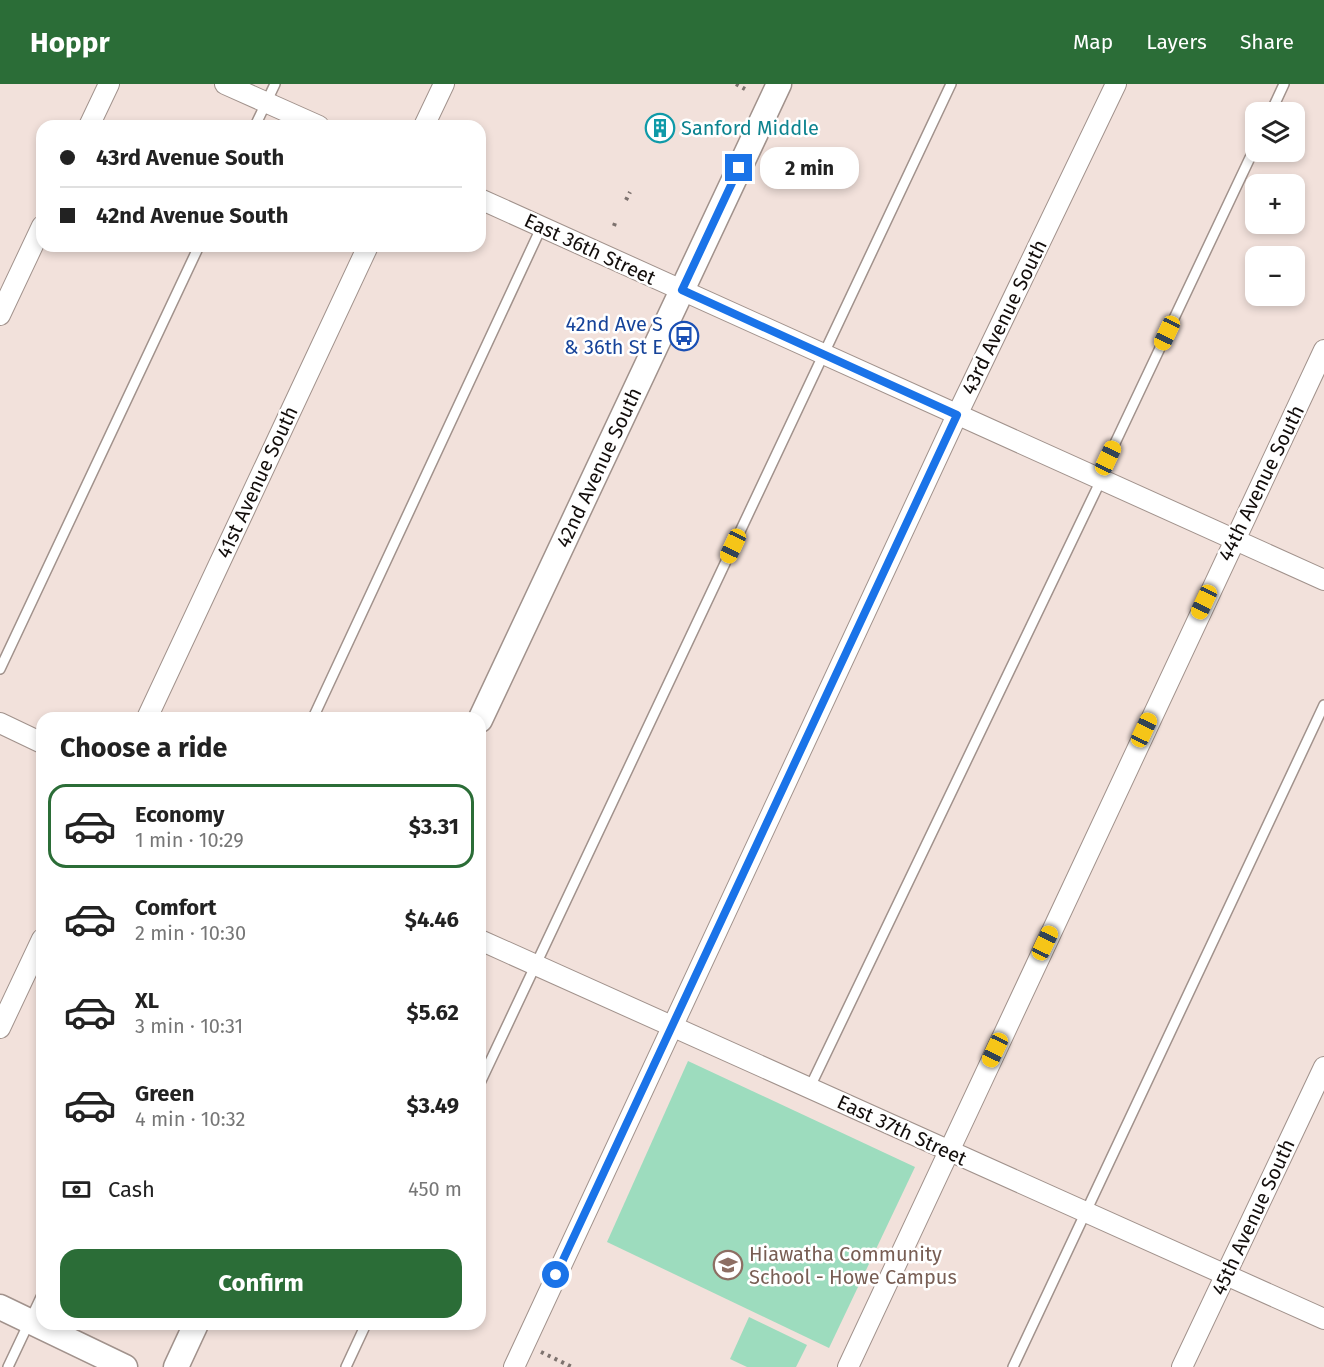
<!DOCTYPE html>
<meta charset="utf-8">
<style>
:root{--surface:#fff;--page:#f2f2f2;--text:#222;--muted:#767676;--line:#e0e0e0;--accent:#2b6d37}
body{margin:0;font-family:"Fira Sans",sans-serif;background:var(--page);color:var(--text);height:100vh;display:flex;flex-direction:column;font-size:22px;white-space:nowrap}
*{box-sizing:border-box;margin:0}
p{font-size:20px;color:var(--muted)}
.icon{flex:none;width:33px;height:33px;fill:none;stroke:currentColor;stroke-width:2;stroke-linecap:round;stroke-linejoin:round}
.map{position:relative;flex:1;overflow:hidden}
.sheet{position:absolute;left:36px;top:628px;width:450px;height:618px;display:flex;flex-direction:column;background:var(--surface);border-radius:18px;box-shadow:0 3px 9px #0003}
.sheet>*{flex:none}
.banner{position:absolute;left:36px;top:36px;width:450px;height:132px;border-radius:18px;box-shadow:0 3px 9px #0003;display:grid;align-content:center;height:132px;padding:0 24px;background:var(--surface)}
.controls{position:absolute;left:1245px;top:18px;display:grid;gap:12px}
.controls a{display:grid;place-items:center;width:60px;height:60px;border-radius:12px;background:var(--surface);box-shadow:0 3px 9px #0003;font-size:30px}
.end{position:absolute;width:27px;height:27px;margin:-14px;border:8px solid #1a73e8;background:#fff;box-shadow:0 0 0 3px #fff}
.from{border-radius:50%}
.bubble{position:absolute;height:42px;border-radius:18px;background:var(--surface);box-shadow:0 3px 9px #0003;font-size:20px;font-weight:700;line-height:42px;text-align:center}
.car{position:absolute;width:18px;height:36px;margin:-18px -9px;border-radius:8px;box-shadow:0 0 4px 2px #0007;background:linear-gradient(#f5c518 24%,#345 0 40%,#f5c518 0 76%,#345 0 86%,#f5c518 0)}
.banner b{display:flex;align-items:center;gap:21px;height:57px;font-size:22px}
.banner b+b{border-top:2px solid var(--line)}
.banner i{width:15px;height:15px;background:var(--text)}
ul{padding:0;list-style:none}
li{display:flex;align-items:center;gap:18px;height:84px;margin:0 12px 9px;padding:0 12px;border:3px solid transparent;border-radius:18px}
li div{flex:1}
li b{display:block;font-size:22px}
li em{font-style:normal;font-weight:700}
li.current{border-color:var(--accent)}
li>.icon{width:54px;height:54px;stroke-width:1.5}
h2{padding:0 24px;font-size:27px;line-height:72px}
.pay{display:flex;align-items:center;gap:15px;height:66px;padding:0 24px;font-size:22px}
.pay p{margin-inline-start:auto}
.button{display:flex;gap:12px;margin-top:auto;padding:12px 24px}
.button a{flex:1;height:69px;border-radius:18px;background:var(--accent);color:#fff;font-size:24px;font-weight:700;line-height:69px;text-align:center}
header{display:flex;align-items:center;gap:36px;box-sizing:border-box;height:84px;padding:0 30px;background:var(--accent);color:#fff}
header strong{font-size:28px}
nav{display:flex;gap:33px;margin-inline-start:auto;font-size:21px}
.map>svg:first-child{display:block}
.green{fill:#9ddcbe}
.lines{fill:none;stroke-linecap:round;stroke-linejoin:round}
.service-casing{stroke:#a1928c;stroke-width:12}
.minor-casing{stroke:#a1928c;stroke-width:22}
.tertiary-casing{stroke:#a1928c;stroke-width:27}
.path{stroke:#7d726e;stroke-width:4;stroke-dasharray:3 4.5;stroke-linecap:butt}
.service{stroke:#fff;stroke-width:9}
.minor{stroke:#fff;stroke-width:20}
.tertiary{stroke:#fff;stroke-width:24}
.route{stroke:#1a73e8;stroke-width:8}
.labels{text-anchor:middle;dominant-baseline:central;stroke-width:5;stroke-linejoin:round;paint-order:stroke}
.culture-label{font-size:20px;fill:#0d838f;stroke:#fff;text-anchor:start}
.street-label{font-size:20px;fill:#120d0b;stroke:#fff}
.transit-label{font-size:20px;fill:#164399;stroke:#fff;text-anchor:end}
.education-label{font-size:20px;fill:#785e54;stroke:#fff;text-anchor:start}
</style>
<header>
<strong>Hoppr</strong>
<nav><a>Map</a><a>Layers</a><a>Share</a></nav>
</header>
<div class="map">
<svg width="1324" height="1283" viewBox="0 0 1324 1283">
<rect width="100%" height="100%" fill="#f2e1db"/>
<g class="green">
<polygon points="688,977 915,1083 829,1264 607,1158"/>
<polygon points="749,1233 807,1261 796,1283 747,1283 730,1275"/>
</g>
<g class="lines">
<g class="service-casing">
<g id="service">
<polyline points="1271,28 1284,0"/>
<polyline points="255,42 275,0"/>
<polyline points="0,585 199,162"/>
<polyline points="313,634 541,144"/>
<polyline points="480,999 951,0"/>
<polyline points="810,1003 1101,396 1108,374 1256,61"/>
<polyline points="8,1283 42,1211"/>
<polyline points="346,1283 366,1240"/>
<polyline points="1013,1283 1324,621"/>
</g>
</g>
<g class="minor-casing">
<g id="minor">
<polyline points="225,0 319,42"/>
<polyline points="89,42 109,0"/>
<polyline points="424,42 444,0"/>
<polyline points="480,115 1324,496"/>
<polyline points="0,231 42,142"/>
<polyline points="147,634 368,162"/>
<polyline points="0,639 42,659"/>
<polyline points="480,856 1324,1235"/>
<polyline points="0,944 42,855"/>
<polyline points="514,1283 957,331 1116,0"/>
<polyline points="848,1283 1324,266"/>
<polyline points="1182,1283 1324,983"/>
</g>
</g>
<g class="tertiary-casing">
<g id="tertiary">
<path id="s1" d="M480 636 779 0"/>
<polyline points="0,1223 125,1283"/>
<polyline points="176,1283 196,1240"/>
</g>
</g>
<g class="path">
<polyline points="736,0 745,5"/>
<polyline points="626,116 630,108"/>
<polyline points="614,142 616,136"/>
<polyline points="541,1268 572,1283"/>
</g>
<use href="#service" class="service"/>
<use href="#minor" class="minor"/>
<use href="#tertiary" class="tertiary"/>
</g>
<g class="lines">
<polyline class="route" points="556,1191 957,331 682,206 739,84"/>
</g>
<defs>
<g id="building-ring" transform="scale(1.5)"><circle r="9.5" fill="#fff" stroke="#0f9aa8" stroke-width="1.5"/><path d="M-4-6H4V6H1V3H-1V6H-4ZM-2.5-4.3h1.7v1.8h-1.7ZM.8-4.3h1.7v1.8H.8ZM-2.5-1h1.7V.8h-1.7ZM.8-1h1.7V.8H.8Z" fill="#0f9aa8"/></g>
<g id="bus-ring" transform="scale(1.5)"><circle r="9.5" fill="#fff" stroke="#1a4fb4" stroke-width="1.5"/><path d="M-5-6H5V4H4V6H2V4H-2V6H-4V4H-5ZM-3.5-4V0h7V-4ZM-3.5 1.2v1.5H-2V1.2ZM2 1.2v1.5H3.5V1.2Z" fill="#1a4fb4"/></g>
<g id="school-ring" transform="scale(1.5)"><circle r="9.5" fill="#fff" stroke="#8d6e63" stroke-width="1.5"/><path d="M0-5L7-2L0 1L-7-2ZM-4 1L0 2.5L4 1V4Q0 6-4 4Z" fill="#8d6e63"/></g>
</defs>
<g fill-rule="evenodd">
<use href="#building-ring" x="660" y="44"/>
<use href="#bus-ring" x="684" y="252"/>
<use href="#school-ring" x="728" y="1181"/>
</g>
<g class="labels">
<g class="culture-label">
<text x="681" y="44">Sanford Middle</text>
</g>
<g class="street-label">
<text transform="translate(590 165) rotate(25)">East 36th Street</text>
<text transform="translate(1004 233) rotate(-64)">43rd Avenue South</text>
<text stroke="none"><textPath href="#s1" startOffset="279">42nd Avenue South</textPath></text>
<text transform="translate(257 398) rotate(-65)">41st Avenue South</text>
<text transform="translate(1261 399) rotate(-64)">44th Avenue South</text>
<text transform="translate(902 1046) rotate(25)">East 37th Street</text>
<text transform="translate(1253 1133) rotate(-65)">45th Avenue South</text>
</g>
<g class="transit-label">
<text x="663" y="240">42nd Ave S<tspan x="663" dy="23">&amp; 36th St E</tspan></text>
</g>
<g class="education-label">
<text x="749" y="1170">Hiawatha Community<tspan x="749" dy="23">School - Howe Campus</tspan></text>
</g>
</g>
</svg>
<div class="controls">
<a><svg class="icon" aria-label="layers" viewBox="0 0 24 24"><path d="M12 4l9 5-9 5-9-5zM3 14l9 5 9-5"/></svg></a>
<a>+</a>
<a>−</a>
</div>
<i class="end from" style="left:556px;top:1191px"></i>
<i class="end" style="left:739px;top:84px"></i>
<div class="bubble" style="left:760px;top:63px;width:99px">2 min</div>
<i class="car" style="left:1167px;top:249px;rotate:205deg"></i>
<i class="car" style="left:1108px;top:374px;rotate:25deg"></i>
<i class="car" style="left:733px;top:462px;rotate:205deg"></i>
<i class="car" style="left:1204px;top:518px;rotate:205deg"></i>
<i class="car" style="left:1144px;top:646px;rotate:25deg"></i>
<i class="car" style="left:1045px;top:859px;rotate:25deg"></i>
<i class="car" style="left:995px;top:966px;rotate:205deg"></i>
<div class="banner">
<b><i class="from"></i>43rd Avenue South</b>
<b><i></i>42nd Avenue South</b>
</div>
<section class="sheet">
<h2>Choose a ride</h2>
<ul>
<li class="current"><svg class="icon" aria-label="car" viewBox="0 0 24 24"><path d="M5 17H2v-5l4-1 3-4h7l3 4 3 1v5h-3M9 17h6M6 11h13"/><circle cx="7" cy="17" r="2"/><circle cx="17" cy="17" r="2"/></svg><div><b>Economy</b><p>1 min · 10:29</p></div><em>$3.31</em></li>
<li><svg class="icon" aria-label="car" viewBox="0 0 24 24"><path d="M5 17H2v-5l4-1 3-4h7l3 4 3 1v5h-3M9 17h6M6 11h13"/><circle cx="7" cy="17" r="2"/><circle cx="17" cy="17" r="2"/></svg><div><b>Comfort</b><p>2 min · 10:30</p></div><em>$4.46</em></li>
<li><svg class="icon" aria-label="car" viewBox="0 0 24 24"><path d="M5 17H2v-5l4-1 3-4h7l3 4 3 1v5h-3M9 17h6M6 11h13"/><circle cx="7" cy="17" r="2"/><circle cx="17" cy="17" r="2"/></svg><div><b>XL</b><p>3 min · 10:31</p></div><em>$5.62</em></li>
<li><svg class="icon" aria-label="car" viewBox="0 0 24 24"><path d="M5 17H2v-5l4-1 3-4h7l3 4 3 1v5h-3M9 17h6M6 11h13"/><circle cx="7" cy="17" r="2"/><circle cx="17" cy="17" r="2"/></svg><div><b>Green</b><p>4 min · 10:32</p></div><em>$3.49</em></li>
</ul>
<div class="pay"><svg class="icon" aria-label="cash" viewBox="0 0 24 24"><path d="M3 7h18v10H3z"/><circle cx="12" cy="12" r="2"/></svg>Cash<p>450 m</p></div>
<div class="button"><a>Confirm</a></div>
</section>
</div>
